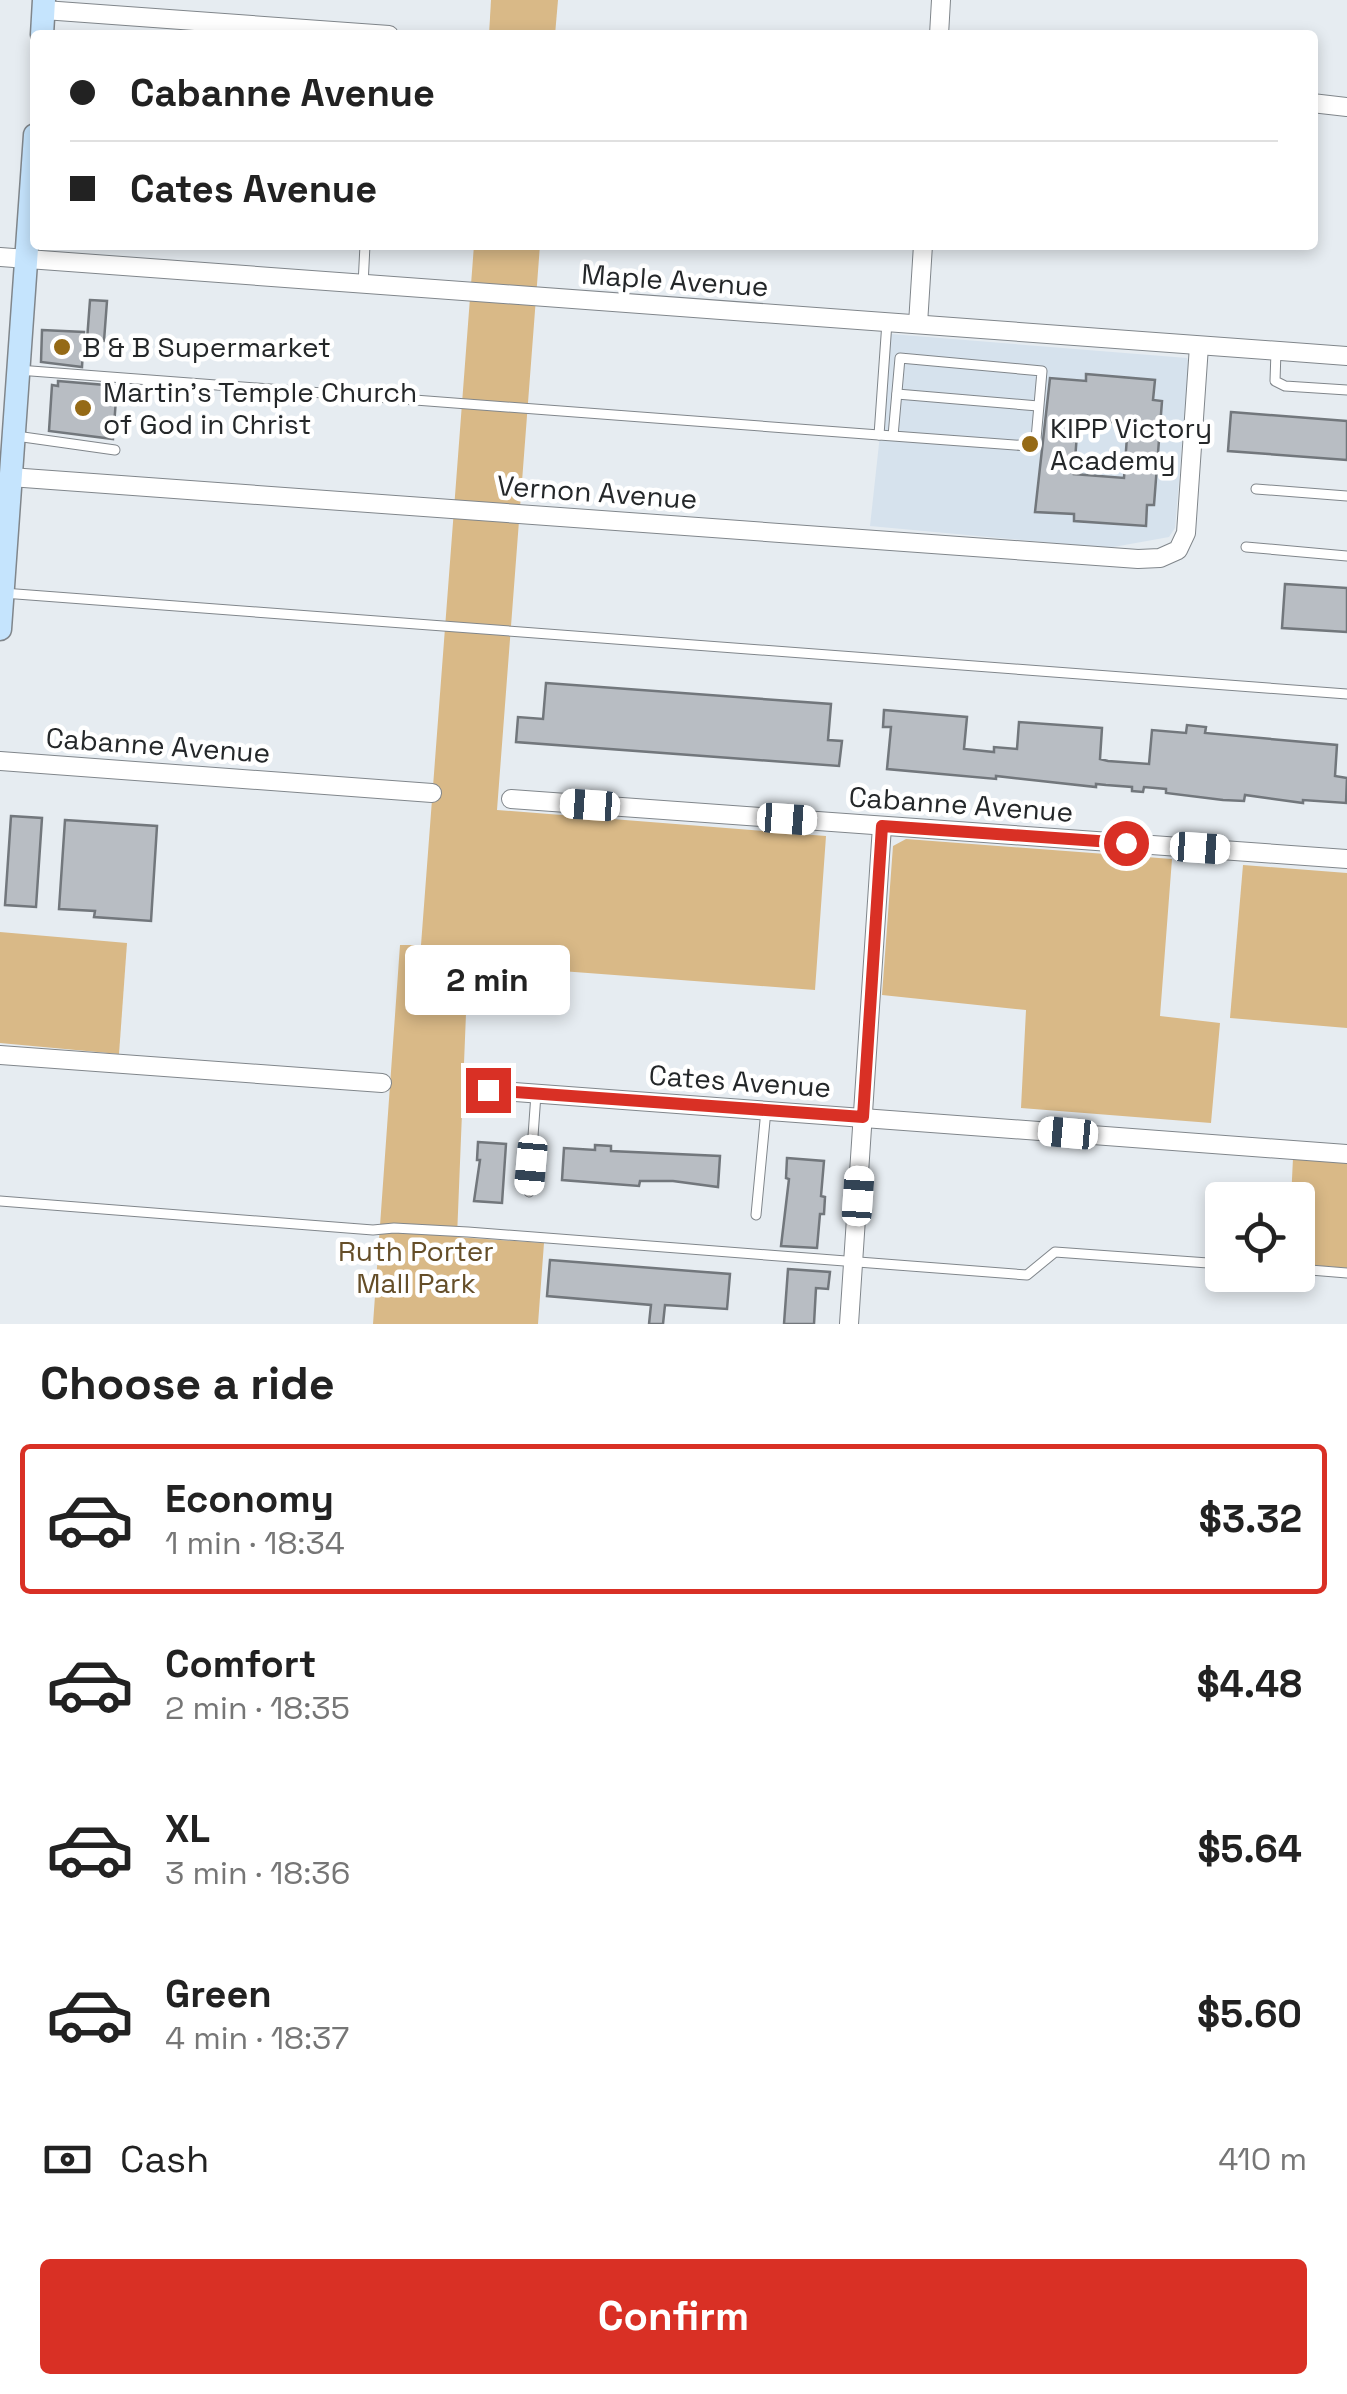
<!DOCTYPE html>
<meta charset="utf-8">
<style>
:root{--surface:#fff;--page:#f2f2f2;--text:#222;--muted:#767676;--line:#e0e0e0;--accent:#d93025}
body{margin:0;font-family:"Space Grotesk",sans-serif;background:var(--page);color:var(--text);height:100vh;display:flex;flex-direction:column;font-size:38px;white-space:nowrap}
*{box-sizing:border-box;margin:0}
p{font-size:32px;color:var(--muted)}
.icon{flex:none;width:55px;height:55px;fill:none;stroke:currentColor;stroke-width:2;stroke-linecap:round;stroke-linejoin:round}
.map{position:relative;height:1324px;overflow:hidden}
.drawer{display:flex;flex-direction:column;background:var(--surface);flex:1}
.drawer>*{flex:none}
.banner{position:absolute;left:30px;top:30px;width:1288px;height:220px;border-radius:10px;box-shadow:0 5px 15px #0003;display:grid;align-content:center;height:220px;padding:0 40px;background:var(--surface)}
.controls{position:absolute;left:1205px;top:1182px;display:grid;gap:20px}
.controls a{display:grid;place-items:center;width:110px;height:110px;border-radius:10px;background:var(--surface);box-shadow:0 5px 15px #0003;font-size:50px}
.end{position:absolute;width:45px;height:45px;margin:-22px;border:12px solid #d93025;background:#fff;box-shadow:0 0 0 5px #fff}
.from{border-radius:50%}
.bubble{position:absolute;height:70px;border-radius:10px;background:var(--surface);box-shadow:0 5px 15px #0003;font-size:32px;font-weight:600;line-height:70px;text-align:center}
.car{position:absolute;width:30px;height:60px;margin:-30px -15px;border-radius:12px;box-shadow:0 0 8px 2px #0007;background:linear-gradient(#fff 24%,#345 0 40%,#fff 0 76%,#345 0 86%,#fff 0)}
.banner b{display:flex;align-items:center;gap:35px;height:95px;font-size:38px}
.banner b+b{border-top:2px solid var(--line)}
.banner i{width:25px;height:25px;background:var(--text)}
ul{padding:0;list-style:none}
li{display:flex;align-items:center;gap:30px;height:150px;margin:0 20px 15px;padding:0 20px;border:5px solid transparent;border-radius:10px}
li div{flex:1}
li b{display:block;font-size:38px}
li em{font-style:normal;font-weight:600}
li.active{border-color:var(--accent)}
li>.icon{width:90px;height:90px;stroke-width:1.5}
h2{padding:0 40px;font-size:45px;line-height:120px}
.pay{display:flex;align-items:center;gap:25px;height:110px;padding:0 40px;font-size:38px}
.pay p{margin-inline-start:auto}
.button{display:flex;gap:20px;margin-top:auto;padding:20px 40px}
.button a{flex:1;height:115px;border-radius:10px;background:var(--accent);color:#fff;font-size:40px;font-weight:600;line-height:115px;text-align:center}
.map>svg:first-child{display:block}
.built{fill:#d6e2ed}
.green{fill:#d9b987}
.building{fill:#b8bdc3;stroke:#72777c;stroke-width:2.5;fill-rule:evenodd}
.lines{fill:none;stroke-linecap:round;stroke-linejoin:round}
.service-casing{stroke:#80868b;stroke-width:11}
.minor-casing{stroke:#80868b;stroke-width:20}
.secondary-casing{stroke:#80868b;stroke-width:25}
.service{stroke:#fff;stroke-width:9}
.minor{stroke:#fff;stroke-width:18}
.secondary{stroke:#c5e4fd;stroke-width:22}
.route{stroke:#d93025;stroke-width:12}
.poi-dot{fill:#956a16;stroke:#fff;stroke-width:4}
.labels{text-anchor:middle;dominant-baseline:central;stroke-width:9;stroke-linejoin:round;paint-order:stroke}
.street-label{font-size:28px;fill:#242729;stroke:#fff}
.poi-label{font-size:28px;fill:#242729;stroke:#fff;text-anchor:start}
.park-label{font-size:28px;fill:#654e28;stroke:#fff}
</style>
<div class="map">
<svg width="1347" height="1324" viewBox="0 0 1347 1324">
<rect width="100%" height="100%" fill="#e6ecf1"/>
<polygon class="built" points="891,334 1187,358 1189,363 1175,528 1169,537 1108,548 870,526"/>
<g class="green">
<polygon points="491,0 558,0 555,35 489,35"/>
<polygon points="474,245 540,245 497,810 826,836 815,990 468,964 457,1237 544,1243 538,1324 373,1324 400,945 421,945"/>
<polygon points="906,839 1172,859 1160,1016 1220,1023 1211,1123 1021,1108 1026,1010 882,995 893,846"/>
<polygon points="1243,865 1347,873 1347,1028 1230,1018"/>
<polygon points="0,932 127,943 119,1054 0,1043"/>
<polygon points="1293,1158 1347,1162 1347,1268 1298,1264 1298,1200 1291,1200"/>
</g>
<g class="building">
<polygon points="90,300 107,301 104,341 87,340"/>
<polygon points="42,330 84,332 82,367 41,362"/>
<path d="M1086 374 1155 380 1153 400 1162 401 1154 505H1147L1146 526 1074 521V514L1035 512 1050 378 1086 381ZM1078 420 1128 423 1124 478 1074 474Z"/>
<polygon points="58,381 117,386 113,439 49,431 52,385 58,386"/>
<polygon points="1231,412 1347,421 1347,460 1228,451"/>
<polygon points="1285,584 1347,588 1347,632 1282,628"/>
<polygon points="546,683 831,704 828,740 842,741 839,766 516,742 518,717 543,719"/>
<polygon points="884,710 967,717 964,749 994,752 994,747 1017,749 1019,722 1102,728 1100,759 1108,761 1149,764 1152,730 1186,733 1187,725 1206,727 1205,733 1337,745 1335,776 1347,778 1346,803 1303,800 1303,803 1245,795 1244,801 1223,800 1166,793 1166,789 1144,787 1143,792 1132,791 1132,787 1106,785 1096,784 1096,787 996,776 996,779 887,769 891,727 883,727"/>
<polygon points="11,816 42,818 36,907 5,905"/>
<polygon points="65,820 157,826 151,921 94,917 95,911 59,909"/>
<polygon points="478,1142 506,1144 502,1203 474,1201 480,1160 477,1160"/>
<polygon points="595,1145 611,1146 611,1151 720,1156 718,1187 673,1181 640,1181 639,1186 562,1180 564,1148 595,1150"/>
<polygon points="787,1158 824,1161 821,1196 825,1197 824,1214 820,1214 817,1248 781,1246 789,1179 786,1178"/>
<polygon points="550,1260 730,1274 727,1309 665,1305 663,1324 649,1324 651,1305 547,1296"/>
<polygon points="788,1269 830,1272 828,1289 816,1288 814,1324 784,1324"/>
</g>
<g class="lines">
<g class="service-casing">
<g id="service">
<polyline points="363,285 365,245"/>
<polyline points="1276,351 1275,381 1285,386 1347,390"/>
<polyline points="18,370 879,435 887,322"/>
<polyline points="897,394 1038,406"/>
<polyline points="879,435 893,436 1028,446 1036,439 1042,371 900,358 893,436"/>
<polyline points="16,436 115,450"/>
<polyline points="1256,489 1347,496"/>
<polyline points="1246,547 1347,556"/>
<polyline points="3,593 1347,694"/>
<polyline points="529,1192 536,1094"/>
<polyline points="0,1201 373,1230 394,1228 468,1232 1027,1275 1055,1252 1222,1264"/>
<polyline points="756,1215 766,1110"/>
<polyline points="1298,1269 1347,1273"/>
</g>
</g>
<g class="minor-casing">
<g id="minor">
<polyline points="44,10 389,35"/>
<polyline points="939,35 941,0"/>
<polyline points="1312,103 1347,107"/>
<polyline points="0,257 1347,356"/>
<polyline points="918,324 923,245"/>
<polyline points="10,477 1138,559 1160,558 1178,550 1186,533 1199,346"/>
<polyline points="0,761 432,793"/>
<polyline points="511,799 1347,859"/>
<polyline points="0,1055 382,1083"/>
<polyline points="488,1090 1347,1154"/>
<polyline points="849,1324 882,826"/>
</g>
</g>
<g class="secondary-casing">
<g id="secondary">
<polyline points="42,35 44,0"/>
<polyline points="0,629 35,135"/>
</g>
</g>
<use href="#service" class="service"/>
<use href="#minor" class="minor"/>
<use href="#secondary" class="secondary"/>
</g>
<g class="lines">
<polyline class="route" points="488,1090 863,1117 882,826 1126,843"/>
</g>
<g class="poi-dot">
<circle cx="62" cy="347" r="10"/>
<circle cx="83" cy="408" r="10"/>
<circle cx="1030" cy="444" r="10"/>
</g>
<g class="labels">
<g class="street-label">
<text transform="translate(675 280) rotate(4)">Maple Avenue</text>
<text transform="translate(597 492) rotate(4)">Vernon Avenue</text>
<text transform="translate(158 745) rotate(4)">Cabanne Avenue</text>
<text transform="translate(961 804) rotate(4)">Cabanne Avenue</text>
<text transform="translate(740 1081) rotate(4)">Cates Avenue</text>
</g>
<g class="poi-label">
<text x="82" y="347">B &amp; B Supermarket</text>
<text x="103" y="392">Martin's Temple Church<tspan x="103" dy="32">of God in Christ</tspan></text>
<text x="1050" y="428">KIPP Victory<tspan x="1050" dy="32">Academy</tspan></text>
</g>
<g class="park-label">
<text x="416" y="1251">Ruth Porter<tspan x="416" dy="32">Mall Park</tspan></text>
</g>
</g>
</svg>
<div class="controls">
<a><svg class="icon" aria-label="locate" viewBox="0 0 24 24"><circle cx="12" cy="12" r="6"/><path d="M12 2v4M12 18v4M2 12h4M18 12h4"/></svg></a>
</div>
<i class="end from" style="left:1126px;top:843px"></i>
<i class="end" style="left:488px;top:1090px"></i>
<div class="bubble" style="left:405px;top:945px;width:165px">2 min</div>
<i class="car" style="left:590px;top:805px;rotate:274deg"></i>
<i class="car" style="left:787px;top:819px;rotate:94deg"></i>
<i class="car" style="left:1200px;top:848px;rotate:94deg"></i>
<i class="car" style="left:1068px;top:1133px;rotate:275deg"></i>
<i class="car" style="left:531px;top:1165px;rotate:185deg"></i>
<i class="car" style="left:858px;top:1196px;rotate:4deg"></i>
<div class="banner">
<b><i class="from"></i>Cabanne Avenue</b>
<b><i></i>Cates Avenue</b>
</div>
</div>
<section class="drawer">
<h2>Choose a ride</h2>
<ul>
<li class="active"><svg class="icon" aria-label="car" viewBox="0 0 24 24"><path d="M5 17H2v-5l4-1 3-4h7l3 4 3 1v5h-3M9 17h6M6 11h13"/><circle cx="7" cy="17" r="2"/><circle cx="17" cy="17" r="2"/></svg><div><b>Economy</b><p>1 min · 18:34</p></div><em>$3.32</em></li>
<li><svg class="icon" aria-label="car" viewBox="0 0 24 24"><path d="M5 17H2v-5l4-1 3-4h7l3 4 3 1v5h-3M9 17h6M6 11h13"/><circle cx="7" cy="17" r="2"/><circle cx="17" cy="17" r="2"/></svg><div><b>Comfort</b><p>2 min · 18:35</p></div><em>$4.48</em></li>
<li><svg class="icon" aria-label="car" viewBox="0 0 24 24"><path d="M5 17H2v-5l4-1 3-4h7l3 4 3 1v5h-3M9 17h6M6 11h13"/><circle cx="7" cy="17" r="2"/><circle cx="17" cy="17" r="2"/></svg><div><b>XL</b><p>3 min · 18:36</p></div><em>$5.64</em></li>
<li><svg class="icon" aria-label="car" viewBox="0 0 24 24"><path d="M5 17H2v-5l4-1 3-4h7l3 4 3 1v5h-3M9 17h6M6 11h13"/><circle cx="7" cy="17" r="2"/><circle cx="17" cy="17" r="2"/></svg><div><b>Green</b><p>4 min · 18:37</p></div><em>$5.60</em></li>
</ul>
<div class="pay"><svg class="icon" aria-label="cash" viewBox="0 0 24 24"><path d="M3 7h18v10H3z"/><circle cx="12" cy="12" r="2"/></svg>Cash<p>410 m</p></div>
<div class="button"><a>Confirm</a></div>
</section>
